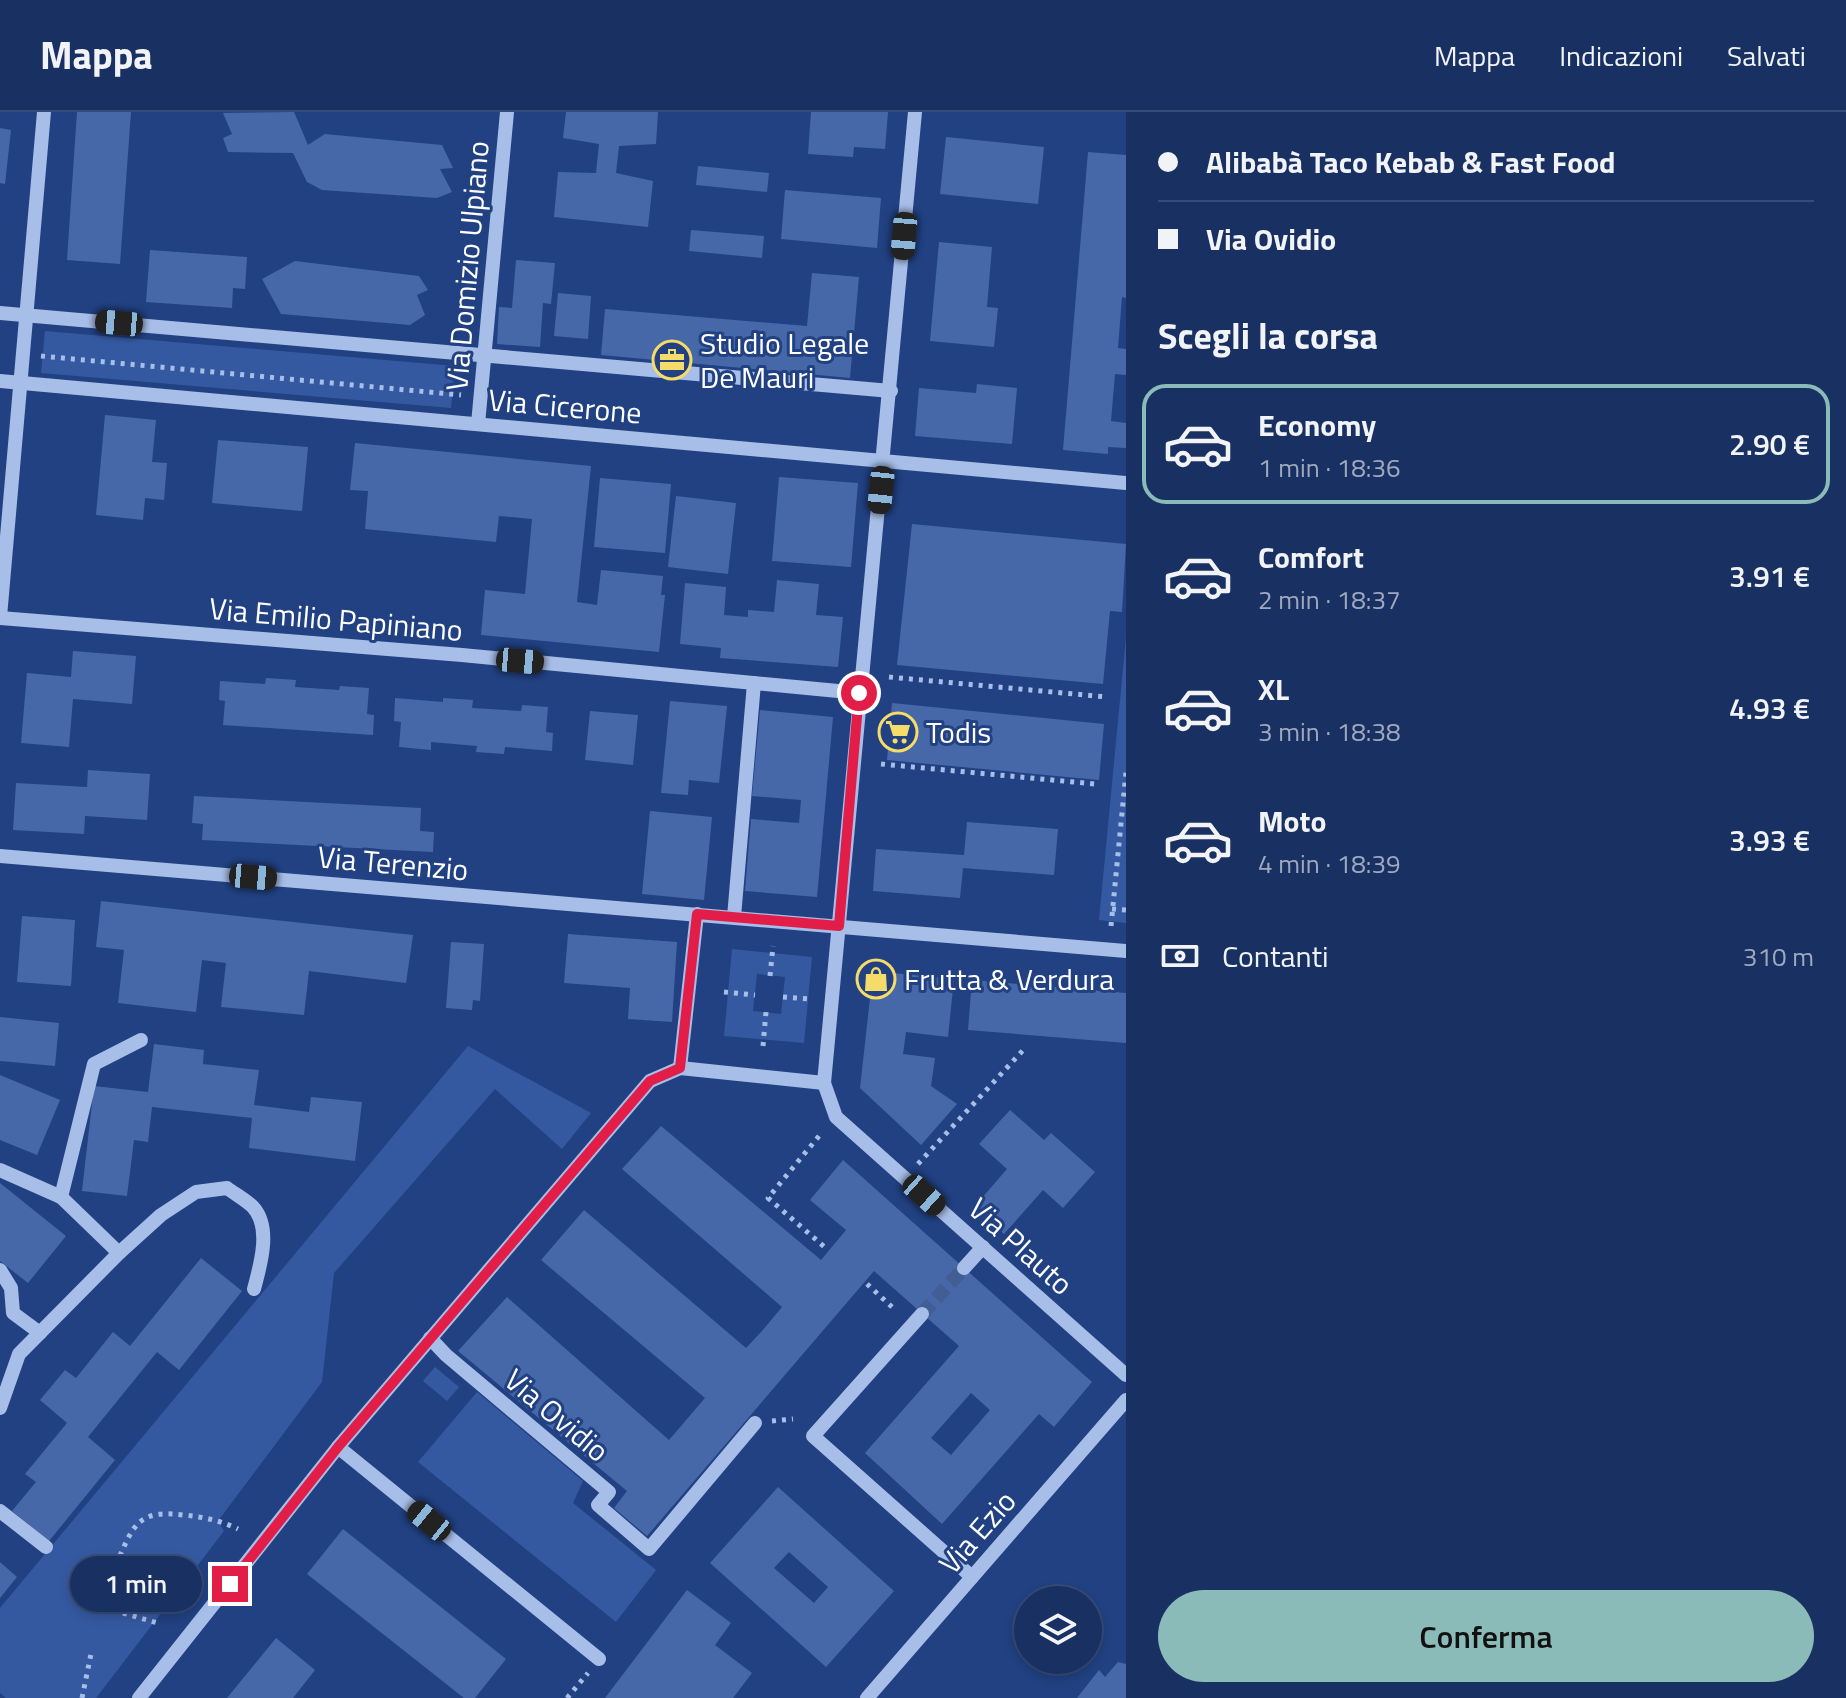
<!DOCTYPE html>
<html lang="it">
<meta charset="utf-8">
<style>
:root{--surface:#193162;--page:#223968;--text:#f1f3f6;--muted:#9fa9be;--line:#374c77;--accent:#8bbbb9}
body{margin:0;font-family:"Titillium Web",sans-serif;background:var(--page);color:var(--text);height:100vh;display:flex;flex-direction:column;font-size:30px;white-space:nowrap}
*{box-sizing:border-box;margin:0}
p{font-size:26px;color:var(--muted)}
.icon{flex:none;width:44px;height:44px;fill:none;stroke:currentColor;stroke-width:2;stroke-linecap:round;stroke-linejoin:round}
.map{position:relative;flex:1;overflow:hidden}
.side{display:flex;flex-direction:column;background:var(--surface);width:720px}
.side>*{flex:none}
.hud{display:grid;align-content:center;height:176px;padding:0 32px;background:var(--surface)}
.fabs{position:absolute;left:1014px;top:1474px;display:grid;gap:16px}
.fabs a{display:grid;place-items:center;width:88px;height:88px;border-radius:50%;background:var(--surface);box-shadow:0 4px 12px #0003,0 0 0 2px var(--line);font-size:40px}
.end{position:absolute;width:36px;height:36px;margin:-18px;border:10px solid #e11d48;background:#fff;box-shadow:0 0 0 4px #fff}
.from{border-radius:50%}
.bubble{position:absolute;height:56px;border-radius:28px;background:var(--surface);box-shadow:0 4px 12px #0003,0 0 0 2px var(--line);font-size:26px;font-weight:600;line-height:56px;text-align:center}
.car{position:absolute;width:24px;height:48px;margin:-24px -12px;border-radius:10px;box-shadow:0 0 6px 2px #0007;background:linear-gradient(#222 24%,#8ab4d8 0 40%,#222 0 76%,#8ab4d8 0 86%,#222 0)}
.hud b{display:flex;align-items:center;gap:28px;height:76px;font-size:30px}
.hud b+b{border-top:2px solid var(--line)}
.hud i{width:20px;height:20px;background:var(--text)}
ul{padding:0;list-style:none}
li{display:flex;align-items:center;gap:24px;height:120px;margin:0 16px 12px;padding:0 16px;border:4px solid transparent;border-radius:24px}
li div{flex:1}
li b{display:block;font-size:30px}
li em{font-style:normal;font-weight:600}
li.current{border-color:var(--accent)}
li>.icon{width:72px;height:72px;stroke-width:1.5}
h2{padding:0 32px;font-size:36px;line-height:96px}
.pay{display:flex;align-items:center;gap:20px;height:88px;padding:0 32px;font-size:30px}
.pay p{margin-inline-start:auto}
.primary-button{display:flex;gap:16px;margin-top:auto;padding:16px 32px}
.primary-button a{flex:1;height:92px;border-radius:48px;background:var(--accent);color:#111;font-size:32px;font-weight:600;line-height:92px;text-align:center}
header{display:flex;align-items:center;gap:48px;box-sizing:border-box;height:112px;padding:0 40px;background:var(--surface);border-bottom:2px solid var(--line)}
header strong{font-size:38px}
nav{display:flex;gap:44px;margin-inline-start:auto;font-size:28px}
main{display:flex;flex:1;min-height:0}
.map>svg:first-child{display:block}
.green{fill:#3559a0;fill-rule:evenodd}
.building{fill:#4668a9;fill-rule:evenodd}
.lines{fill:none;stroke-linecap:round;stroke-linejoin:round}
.minor-tunnel{stroke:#425e95;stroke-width:14;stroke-dasharray:14 7;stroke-linecap:butt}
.path{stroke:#a7bee8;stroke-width:5;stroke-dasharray:4 6;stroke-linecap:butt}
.minor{stroke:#a7bee8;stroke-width:14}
.route{stroke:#e11d48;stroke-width:10}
.labels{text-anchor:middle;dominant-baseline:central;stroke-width:6;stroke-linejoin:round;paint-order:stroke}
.street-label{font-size:30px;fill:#fff;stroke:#214182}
.poi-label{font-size:30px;fill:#fff;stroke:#214182;text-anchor:start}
</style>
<header>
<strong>Mappa</strong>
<nav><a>Mappa</a><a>Indicazioni</a><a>Salvati</a></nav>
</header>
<main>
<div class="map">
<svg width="1126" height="1586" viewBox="0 0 1126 1586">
<rect width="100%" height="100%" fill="#214182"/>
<g class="green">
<polygon points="45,219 455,254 451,296 41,261"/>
<polygon points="1126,525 1126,811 1099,808"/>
<path d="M732 837 812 845 804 931 724 924ZM757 862 785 865 781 902 753 899Z"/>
<polygon points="468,934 591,1001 562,1037 495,977 334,1161 322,1270 218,1409 224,1419 96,1586 6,1586 0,1581 0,1496"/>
<polygon points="435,1255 459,1275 447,1289 423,1269"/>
<polygon points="477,1280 583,1369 573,1391 656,1458 616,1510 418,1350"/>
</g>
<g class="building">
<polygon points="77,0 131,0 120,152 67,148"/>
<polygon points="294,0 308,33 325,22 442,33 453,56 440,57 452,80 437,86 322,78 307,70 293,41 228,40 223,26 232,22 223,1"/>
<polygon points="566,0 658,0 656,32 619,34 616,61 653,69 648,115 554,105 558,60 596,61 599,32 563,26"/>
<polygon points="811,0 888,0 885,37 854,35 853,45 808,42"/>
<polygon points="0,16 11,18 5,72 0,71"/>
<polygon points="946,25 1044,35 1038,92 940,82"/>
<polygon points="1088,40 1126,43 1126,186 1122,185 1118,236 1126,237 1126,263 1115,262 1111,309 1126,311 1126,336 1108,335 1108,342 1063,338"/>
<polygon points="698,54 769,61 767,80 696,73"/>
<polygon points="785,78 881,86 877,136 781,127"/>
<polygon points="691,118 764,124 762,146 689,139"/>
<polygon points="939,130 992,135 987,195 998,196 994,235 930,229"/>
<polygon points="150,138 247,145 245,177 233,176 232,196 146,190"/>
<polygon points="516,148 555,151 551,192 543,191 540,235 497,232 499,195 512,196"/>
<polygon points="295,149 419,164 428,178 417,183 425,203 410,213 281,202 262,167"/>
<polygon points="812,161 859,165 850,266 601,243 605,197 807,214"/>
<polygon points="558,181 591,184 588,227 554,224"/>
<polygon points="977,272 1017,276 1012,332 915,324 919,276 976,281"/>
<polygon points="105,303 156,308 152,350 167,351 164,388 145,386 143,408 96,403"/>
<polygon points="218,328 308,335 302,399 212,391"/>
<polygon points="355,331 591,354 577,490 597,493 601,458 663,464 661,483 665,483 659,540 481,523 485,478 525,482 532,407 499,404 496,430 365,417 368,379 350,378"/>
<polygon points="779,365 858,371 851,455 772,449"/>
<polygon points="600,366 671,372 665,441 594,435"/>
<polygon points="676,384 736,391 728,462 668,455"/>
<polygon points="912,412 1126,432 1122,500 1110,499 1103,572 897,553"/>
<polygon points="777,468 819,472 816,503 843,505 838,555 720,546 721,536 680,532 685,471 726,475 724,503 748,505 748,498 774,500"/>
<polygon points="73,539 136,544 132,592 73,587 69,635 21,631 27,561 71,565"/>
<polygon points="266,566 296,568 295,575 339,578 340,574 369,576 367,602 374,603 373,623 223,613 225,589 219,588 220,569 265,572"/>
<polygon points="395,586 443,590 443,586 473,588 472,596 521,599 522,593 548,595 546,620 553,621 552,639 505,635 504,642 476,640 477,634 431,630 431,638 399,635 401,610 394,609"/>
<polygon points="670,589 727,594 719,671 689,668 688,683 661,681"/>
<polygon points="892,591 1104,612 1099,668 887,648"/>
<polygon points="760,598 833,605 817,785 745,779 751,707 799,711 801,688 752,684"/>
<polygon points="590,599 638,603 633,653 585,648"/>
<polygon points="88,658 150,662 147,708 85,704 84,722 13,718 16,671 87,675"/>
<polygon points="194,684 421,696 420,719 434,720 433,740 202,728 203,712 192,711"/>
<polygon points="650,699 712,705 704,788 642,782"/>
<polygon points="967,710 1058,717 1054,763 963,756 960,786 873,779 876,737 964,743"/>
<polygon points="101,789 413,823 406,871 309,859 304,903 221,895 226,851 202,848 196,900 118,891 124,838 96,835"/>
<polygon points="22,804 75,808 71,874 17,870"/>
<polygon points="568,822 677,830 672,910 628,907 630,876 564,871"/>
<polygon points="451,830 484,832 480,889 473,888 472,898 446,896"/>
<polygon points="873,859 954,867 948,925 906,920 903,942 935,946 931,974 957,992 921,1033 860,976"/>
<polygon points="972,868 1126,881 1126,931 968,918"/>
<polygon points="0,905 59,911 55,954 0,949"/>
<polygon points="154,932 204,938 203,952 259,958 254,993 309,1000 311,985 362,990 355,1049 249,1036 252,1006 152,995 148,1030 134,1028 127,1084 82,1079 94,974 148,980"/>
<polygon points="0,963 60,988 37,1043 0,1028"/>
<polygon points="1010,998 1044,1028 1051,1021 1095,1060 1063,1096 1043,1078 1004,1122 974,1095 1007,1057 979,1032"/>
<path d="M661 1014 821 1148 846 1118 810 1088 843 1048 1092 1270 1054 1315 1039 1302 942 1412 865 1341 959 1234 874 1159 647 1424 614 1396 627 1379 458 1239 507 1185 669 1328 705 1286 541 1148 584 1098 746 1236 762 1219 782 1195 622 1057ZM971 1281 990 1298 951 1343 931 1326Z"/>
<polygon points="0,1071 66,1124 28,1171 0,1149"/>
<polygon points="201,1146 242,1179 179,1258 157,1240 88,1325 115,1348 49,1429 12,1399 36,1370 25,1362 67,1311 40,1288 65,1258 76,1266 113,1220 130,1234"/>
<path d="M778 1375 894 1479 826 1555 710 1451ZM789 1440 828 1475 814 1491 774 1456Z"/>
<polygon points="343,1417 506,1547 475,1586 464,1586 307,1462"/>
<polygon points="0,1450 17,1465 0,1486"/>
<polygon points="687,1478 731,1511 715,1533 752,1561 733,1586 605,1586"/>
<polygon points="276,1526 315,1558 293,1586 227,1586"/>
<polygon points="1118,1550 1126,1552 1126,1586 1077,1586 1099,1558 1105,1565"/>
</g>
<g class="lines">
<polyline class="minor-tunnel" points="922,1202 964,1156"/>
<g class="path">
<polyline points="41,244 461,283"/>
<polyline points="889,565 1107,585"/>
<polyline points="881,652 1095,672"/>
<polyline points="1112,797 1126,798"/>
<polyline points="1111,814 1126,660"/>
<polyline points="770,864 773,834"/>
<polyline points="724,880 755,883"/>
<polyline points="783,885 811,887"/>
<polyline points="763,934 766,900"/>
<polyline points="819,1024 768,1086 828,1138"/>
<polyline points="918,1052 1026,935"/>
<polyline points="867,1172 892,1195"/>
<polyline points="772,1309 793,1307"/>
<path d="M116 1453C133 1414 137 1397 183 1403 203 1405 219 1408 238 1417"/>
<polyline points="123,1501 161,1512"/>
<polyline points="82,1586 92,1537"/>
<polyline points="567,1586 588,1561"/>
</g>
<g class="minor">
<polyline points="0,201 891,279"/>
<polyline points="0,269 1126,371"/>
<polyline points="478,312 507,0"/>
<polyline points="0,505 44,0"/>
<polyline points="0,506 462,543 859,581"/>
<polyline points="0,744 1126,839"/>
<polyline points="697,802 680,956 824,971 915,0"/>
<polyline points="734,805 754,571"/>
<polyline points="824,971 836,1005 1126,1263"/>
<polyline points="0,1058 61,1085 119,1141"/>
<polyline points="61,1085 94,952 141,928"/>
<polyline points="964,1156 983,1135"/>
<polyline points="0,1158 11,1176 13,1201 40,1221"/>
<polyline points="922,1202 813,1324 972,1465"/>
<polyline points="430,1226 446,1243 609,1380 598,1393 649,1437 755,1311"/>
<path d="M0 1296 19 1242 119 1141 161 1103 196 1080 227 1076C235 1082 246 1088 253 1095 272 1116 260 1154 254 1177"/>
<polyline points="338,1335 599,1547"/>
<polyline points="0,1399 46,1435"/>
<polyline points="139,1586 338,1335 650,969 680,956"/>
<polyline points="867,1586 1126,1288"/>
</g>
</g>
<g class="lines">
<polyline class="route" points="230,1472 338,1335 650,969 680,956 697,802 839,814 859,581"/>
</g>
<defs>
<g id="office-ring" transform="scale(2)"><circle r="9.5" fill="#214182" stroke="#f5db69" stroke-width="1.5"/><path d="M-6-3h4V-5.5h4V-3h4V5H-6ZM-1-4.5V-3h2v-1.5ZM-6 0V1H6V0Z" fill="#f5db69"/></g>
<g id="supermarket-ring" transform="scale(2)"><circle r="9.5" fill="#214182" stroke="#f5db69" stroke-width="1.5"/><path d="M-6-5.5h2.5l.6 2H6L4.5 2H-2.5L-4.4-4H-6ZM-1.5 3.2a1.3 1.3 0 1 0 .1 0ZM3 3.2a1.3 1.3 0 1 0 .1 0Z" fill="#f5db69"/></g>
<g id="shop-ring" transform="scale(2)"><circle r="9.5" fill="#214182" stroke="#f5db69" stroke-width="1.5"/><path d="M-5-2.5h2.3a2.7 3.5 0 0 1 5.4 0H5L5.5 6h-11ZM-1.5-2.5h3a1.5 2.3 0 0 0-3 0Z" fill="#f5db69"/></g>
</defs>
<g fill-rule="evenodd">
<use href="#office-ring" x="672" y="248"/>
<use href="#supermarket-ring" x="898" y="620"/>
<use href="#shop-ring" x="876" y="867"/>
</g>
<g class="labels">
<g class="street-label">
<text transform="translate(467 154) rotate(-85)">Via Domizio Ulpiano</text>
<text transform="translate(565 294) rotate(5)">Via Cicerone</text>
<text transform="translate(336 507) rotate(5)">Via Emilio Papiniano</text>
<text transform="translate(393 751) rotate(5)">Via Terenzio</text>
<text transform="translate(1021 1134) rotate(42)">Via Plauto</text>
<text transform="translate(557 1303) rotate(40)">Via Ovidio</text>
<text transform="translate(977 1420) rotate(-49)">Via Ezio</text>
</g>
<g class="poi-label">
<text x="700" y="231">Studio Legale<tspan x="700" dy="34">De Mauri</tspan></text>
<text x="926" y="620">Todis</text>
<text x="904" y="867">Frutta &amp; Verdura</text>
</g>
</g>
</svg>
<div class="fabs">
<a><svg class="icon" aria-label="layers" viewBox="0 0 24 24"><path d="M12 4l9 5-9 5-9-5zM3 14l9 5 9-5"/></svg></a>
</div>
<i class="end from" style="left:859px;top:581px"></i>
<i class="end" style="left:230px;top:1472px"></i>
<div class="bubble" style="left:70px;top:1444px;width:132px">1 min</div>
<i class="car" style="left:904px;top:124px;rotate:185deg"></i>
<i class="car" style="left:119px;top:211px;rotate:275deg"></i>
<i class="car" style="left:881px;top:378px;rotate:186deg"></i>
<i class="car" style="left:520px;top:549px;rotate:95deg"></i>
<i class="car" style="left:253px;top:765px;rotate:95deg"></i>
<i class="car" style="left:924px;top:1083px;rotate:132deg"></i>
<i class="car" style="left:429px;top:1409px;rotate:309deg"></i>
</div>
<section class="side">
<div class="hud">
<b><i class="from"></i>Alibabà Taco Kebab &amp; Fast Food</b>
<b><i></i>Via Ovidio</b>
</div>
<h2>Scegli la corsa</h2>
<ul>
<li class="current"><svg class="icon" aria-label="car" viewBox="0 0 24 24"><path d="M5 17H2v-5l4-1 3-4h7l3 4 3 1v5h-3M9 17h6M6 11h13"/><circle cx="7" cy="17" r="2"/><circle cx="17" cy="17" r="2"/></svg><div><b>Economy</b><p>1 min · 18:36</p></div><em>2.90 €</em></li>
<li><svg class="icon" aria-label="car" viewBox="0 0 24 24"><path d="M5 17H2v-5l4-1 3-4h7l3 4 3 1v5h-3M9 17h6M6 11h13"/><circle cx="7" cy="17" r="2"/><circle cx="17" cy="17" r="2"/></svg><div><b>Comfort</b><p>2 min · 18:37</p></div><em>3.91 €</em></li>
<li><svg class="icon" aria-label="car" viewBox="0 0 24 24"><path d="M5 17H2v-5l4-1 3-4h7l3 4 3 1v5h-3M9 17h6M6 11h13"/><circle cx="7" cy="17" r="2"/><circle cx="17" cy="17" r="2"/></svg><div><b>XL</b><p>3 min · 18:38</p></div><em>4.93 €</em></li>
<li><svg class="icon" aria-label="car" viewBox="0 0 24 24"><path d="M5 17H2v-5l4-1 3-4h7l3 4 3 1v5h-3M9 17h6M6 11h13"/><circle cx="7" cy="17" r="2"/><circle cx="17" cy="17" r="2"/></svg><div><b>Moto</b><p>4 min · 18:39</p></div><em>3.93 €</em></li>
</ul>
<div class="pay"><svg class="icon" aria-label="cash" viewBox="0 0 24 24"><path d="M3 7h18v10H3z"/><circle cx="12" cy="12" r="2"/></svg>Contanti<p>310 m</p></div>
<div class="primary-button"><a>Conferma</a></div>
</section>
</main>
